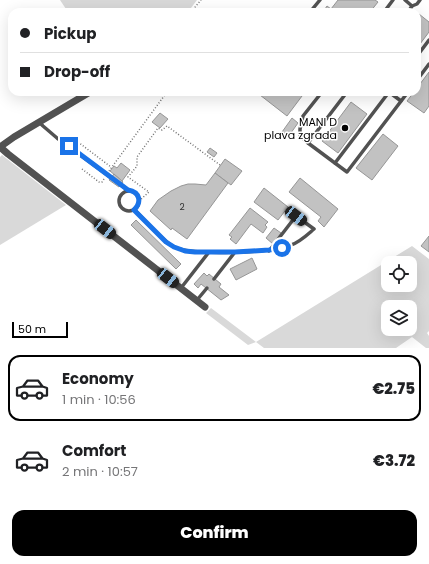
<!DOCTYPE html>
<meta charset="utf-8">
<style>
:root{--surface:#fff;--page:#f2f2f2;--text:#202124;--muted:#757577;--line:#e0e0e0;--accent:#000}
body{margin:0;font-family:Poppins,sans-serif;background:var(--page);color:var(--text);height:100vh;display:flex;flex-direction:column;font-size:15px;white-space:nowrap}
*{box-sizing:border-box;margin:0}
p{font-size:13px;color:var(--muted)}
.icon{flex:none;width:22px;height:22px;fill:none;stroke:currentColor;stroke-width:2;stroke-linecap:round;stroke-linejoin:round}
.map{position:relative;height:348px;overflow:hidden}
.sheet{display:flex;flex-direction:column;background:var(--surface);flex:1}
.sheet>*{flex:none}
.banner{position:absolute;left:8px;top:8px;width:413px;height:88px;border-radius:12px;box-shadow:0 4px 16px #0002;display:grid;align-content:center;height:88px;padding:0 12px;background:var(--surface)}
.fabs{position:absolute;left:381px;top:256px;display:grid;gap:8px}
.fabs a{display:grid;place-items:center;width:36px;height:36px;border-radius:8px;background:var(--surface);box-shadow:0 4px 16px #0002;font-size:20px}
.scale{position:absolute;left:12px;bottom:10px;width:56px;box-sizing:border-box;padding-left:4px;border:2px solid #000;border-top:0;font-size:11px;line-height:14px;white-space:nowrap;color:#000;-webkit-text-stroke:3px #fff;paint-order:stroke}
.end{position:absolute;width:18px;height:18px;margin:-9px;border:5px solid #1a73e8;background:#fff;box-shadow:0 0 0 2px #fff}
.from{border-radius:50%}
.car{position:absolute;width:12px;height:24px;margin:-12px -6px;border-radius:5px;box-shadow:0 0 3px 1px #0007;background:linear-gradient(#222 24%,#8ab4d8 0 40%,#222 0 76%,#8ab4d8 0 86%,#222 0)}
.banner b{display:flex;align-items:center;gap:14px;height:38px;font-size:15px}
.banner b+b{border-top:1px solid var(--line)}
.banner i{width:10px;height:10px;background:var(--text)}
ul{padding:7px 0 0;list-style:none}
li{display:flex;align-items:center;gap:12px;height:66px;margin:0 8px 6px;padding:0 4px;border:2px solid transparent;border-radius:12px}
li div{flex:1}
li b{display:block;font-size:15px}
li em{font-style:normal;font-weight:800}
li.selected{border-color:var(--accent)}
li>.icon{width:36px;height:36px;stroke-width:1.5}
.button{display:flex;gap:8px;margin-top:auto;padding:8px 12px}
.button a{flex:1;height:46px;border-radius:12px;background:var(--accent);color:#fff;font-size:16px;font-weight:800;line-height:46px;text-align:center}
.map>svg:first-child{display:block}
.green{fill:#d9d9d9;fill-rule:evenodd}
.building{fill:#c2c2c2;stroke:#969696}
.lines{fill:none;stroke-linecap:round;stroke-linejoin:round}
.path{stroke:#747474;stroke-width:1.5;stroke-dasharray:1 2;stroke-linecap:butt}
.lane{stroke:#525252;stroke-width:3.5}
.street{stroke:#525252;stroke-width:7}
.route{stroke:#1a73e8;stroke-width:5}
.poi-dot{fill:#000;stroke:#fff;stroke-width:1.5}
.labels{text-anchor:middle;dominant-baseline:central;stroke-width:3;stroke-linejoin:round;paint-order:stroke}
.number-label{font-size:9px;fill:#303030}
.poi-label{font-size:11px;fill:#000;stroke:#fff;text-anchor:end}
</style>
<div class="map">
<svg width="429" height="348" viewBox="0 0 429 348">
<rect width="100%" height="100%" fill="#fff"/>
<g class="green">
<polygon points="60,0 197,0 188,12 68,12"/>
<polygon points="2,155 66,205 0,245 0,157"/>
<path d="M412 246 429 259V331L427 333 429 336V348H426L412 337 396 348H264L256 342 248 345 206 313 211 308 256 342ZM388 263H410V285H388ZM388 307H410V329H388Z"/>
</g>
<g class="building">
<polygon points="338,0 375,0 378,2 370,12 323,12 327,6 331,9"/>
<polygon points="419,14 429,22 429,32 417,48 417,16"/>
<polygon points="429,72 429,106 424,113 407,101 414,92 417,92 417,88"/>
<polygon points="263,92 305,92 287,116 260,95"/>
<polygon points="351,102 367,114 338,153 322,141"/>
<polygon points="160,113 168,119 160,128 152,122"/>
<polygon points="292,118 298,123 288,137 282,132"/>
<polygon points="383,134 398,146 372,180 356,168"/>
<polygon points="210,148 217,153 214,157 207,152"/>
<polygon points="225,159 242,171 231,185 215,173"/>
<polygon points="121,163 130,170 122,181 110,171 114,166 117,168"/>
<polygon points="215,173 228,183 187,239 172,228 171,230 150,211 158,200 171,191 181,186 188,184 195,184 206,185"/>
<polygon points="114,174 123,182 119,187 109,180"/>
<polygon points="300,178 338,209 324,227 318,221 321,217 289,192"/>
<polygon points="264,188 288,207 278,220 254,202"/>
<polygon points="250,208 268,222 265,225 267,227 263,233 251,224 236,244 230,239 232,237 229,235"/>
<polygon points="136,220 181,264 176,269 131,225"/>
<polygon points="274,228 281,233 273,244 266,238"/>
<polygon points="429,236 429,252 421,246"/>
<polygon points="252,258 257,269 236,280 230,269"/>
<polygon points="204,273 207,276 209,274 221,284 219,287 229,295 221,300 201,284 198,288 194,284"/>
</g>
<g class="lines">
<g class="path">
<polyline points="191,12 201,0"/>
<polyline points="78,142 111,167"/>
<polyline points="82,169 99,182 102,182 104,179"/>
<polyline points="109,171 167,92"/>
<polyline points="139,201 149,192 128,177 137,166 137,157 158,128 162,130 167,126 220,165"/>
</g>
<g class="lane">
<polyline points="405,0 412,6"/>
<polyline points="310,12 320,0"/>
<polyline points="384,12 393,0"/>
<polyline points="408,12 412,6 417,4 420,0"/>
<polyline points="417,56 429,40"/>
<polyline points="417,80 429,64"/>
<polyline points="322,92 303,116 300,129 300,136 308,143 347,172 408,92"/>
<polyline points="389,92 401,101"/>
<polyline points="39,122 43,126 57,138 128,190"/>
<polyline points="308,143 347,92"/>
<polyline points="335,163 389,92"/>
<circle cx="129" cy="201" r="10"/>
<path d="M134 209C141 217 148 224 155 231 161 237 167 243 174 247 193 256 271 253 291 245 300 242 307 235 314 229L296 216 269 251"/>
<polyline points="214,279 235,252"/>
<polyline points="181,288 209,252"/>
<polyline points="197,300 207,288"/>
</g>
<g class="street">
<polyline points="0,147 8,154 205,307"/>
<polyline points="0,147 14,137 90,92"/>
</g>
</g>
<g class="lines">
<path class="route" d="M69 146 128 190C140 192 142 202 134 210L166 242 174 247 185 251 195 252H235L269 250 282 248"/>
</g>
<circle class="poi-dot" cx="345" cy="128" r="4"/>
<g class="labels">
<g class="number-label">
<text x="182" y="207">2</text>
</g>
<g class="poi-label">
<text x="337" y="122">MANI D<tspan x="337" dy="13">plava zgrada</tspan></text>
</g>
</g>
</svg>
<div class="fabs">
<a><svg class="icon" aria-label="locate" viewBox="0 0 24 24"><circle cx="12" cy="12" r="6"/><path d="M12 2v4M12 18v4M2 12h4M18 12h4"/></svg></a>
<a><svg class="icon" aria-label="layers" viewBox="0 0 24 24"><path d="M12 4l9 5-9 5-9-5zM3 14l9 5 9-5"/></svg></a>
</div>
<div class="scale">50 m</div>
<i class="end from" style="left:282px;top:248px"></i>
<i class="end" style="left:69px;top:146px"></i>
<i class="car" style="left:296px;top:216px;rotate:127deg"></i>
<i class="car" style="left:105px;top:229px;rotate:128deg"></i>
<i class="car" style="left:168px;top:278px;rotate:128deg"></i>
<div class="banner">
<b><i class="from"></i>Pickup</b>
<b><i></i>Drop-off</b>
</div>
</div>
<section class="sheet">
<ul>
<li class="selected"><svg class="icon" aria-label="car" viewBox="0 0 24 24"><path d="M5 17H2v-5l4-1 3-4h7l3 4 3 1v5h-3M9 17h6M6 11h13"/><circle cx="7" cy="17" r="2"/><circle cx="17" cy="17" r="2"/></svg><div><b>Economy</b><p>1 min · 10:56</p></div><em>€2.75</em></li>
<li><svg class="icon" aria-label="car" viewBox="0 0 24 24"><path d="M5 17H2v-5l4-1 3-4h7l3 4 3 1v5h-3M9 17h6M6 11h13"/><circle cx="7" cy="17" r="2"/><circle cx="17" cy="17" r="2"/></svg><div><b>Comfort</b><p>2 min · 10:57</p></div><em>€3.72</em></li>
</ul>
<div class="button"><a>Confirm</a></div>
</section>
